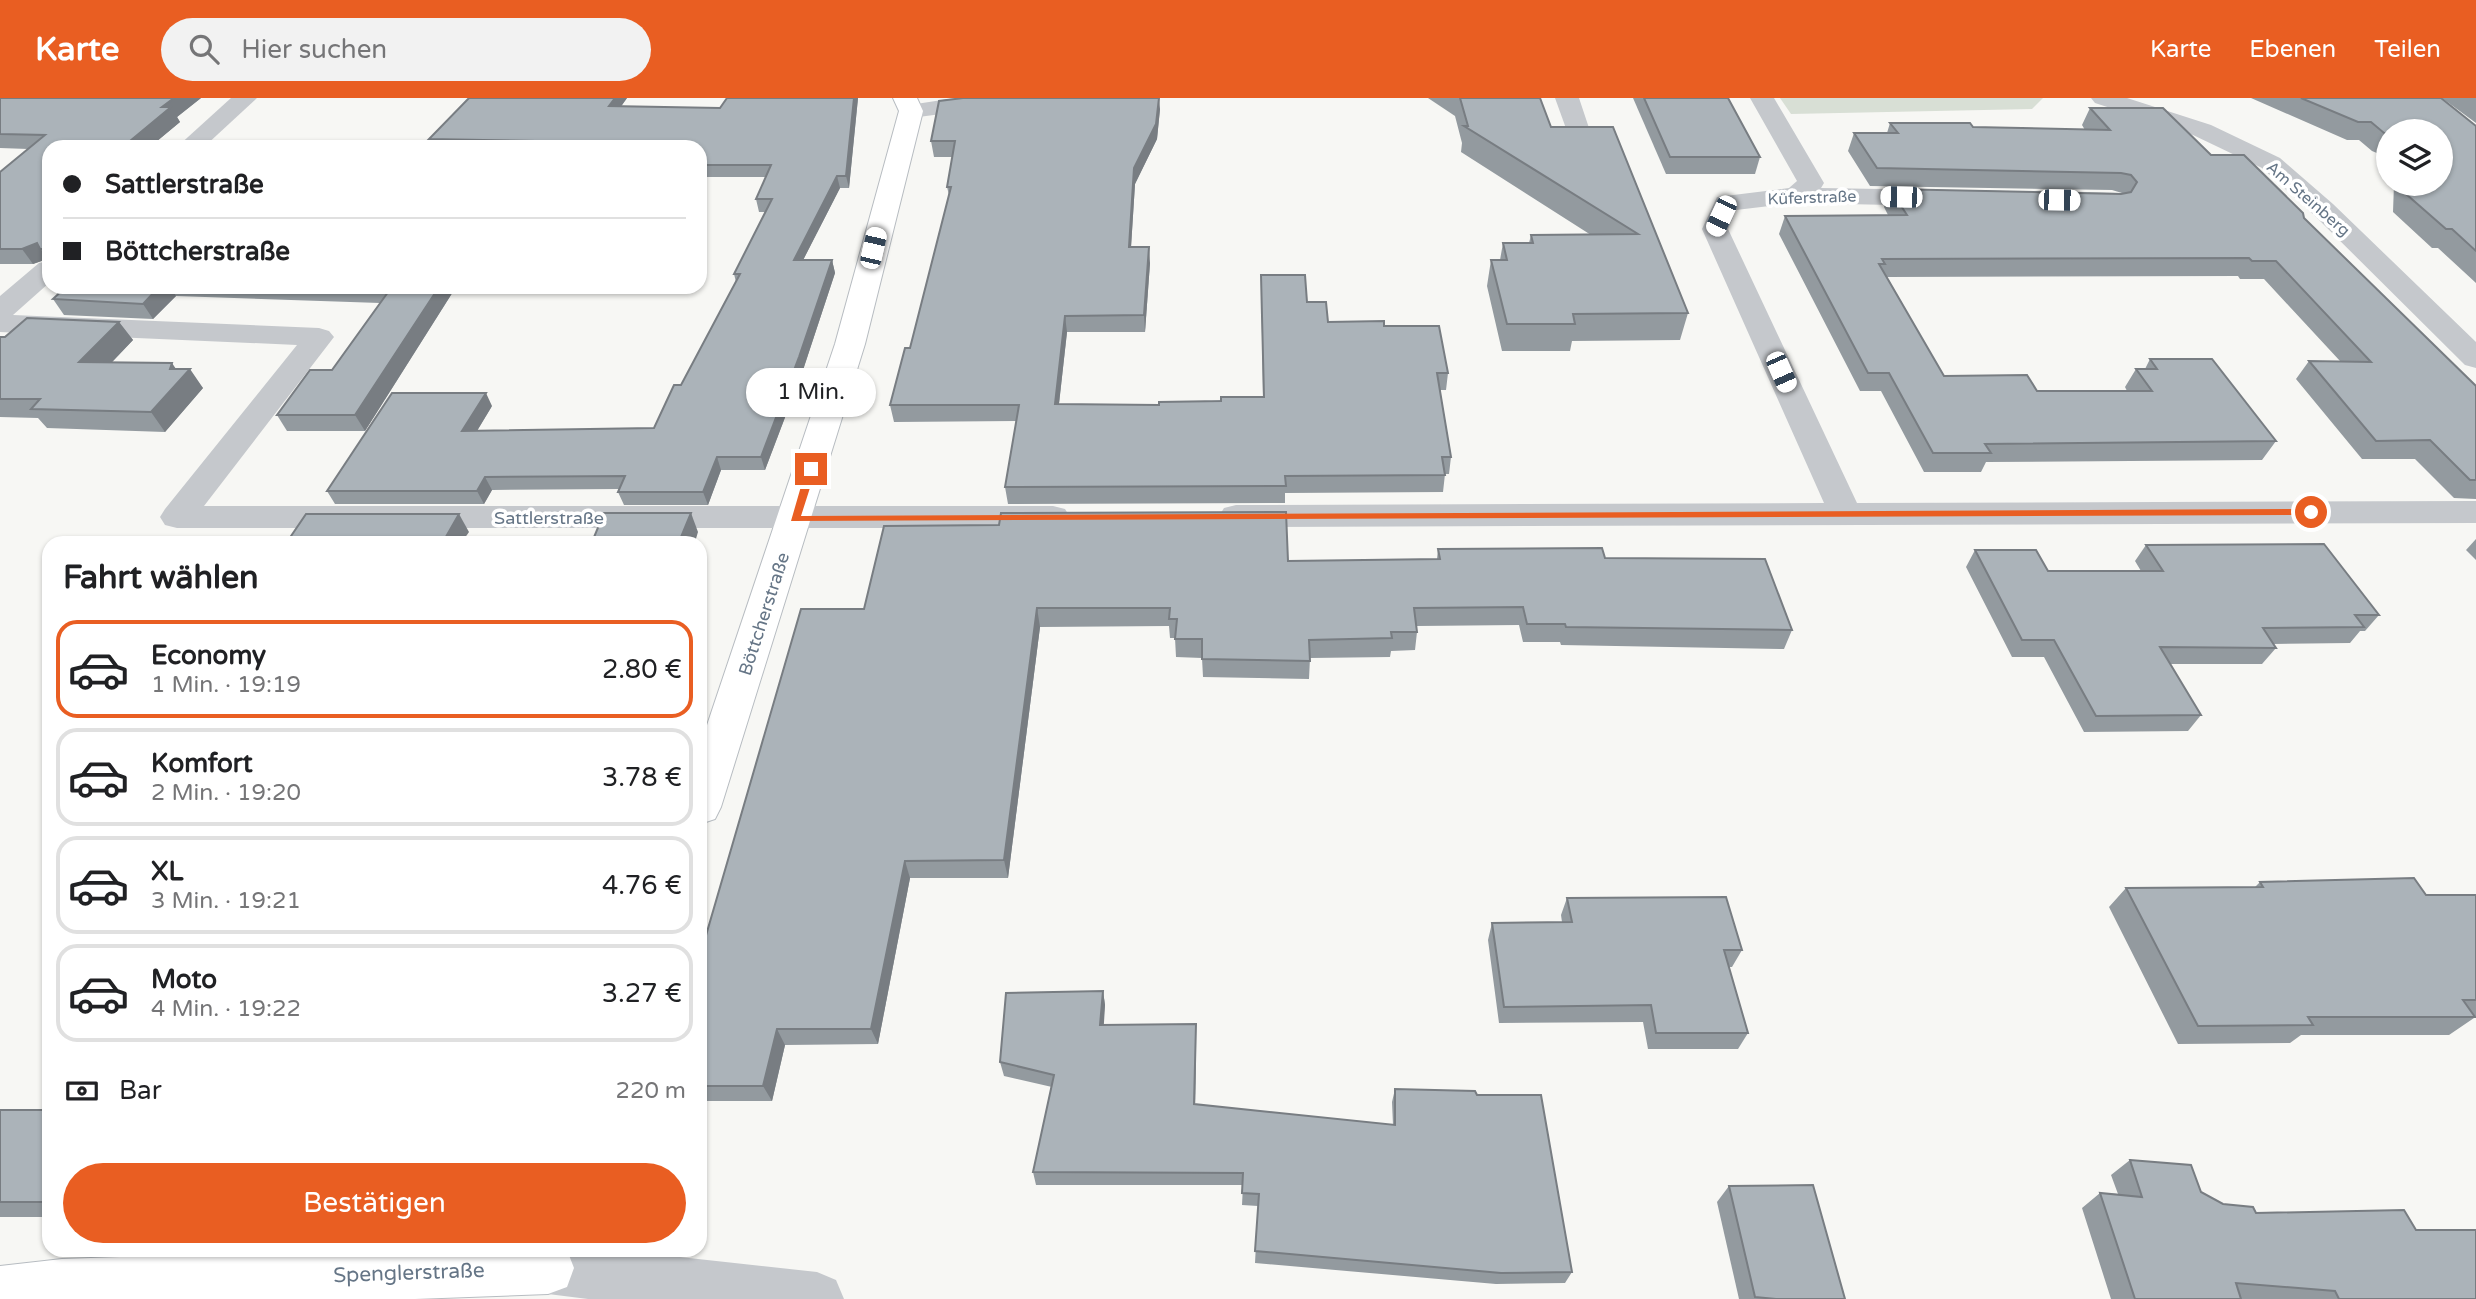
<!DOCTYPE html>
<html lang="de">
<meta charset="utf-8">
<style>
:root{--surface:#fff;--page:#f2f2f2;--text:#202124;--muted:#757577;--line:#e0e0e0;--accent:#e95e22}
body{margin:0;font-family:"Varela Round",sans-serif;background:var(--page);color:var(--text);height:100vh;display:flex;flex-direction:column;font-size:26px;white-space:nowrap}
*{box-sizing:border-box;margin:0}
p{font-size:23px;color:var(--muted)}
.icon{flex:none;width:38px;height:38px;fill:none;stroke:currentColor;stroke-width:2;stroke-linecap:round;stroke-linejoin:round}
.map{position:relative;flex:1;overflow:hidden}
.sheet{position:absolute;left:42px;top:438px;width:665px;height:721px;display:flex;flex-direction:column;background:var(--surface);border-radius:21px;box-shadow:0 2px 5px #0004}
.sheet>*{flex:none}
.top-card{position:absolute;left:42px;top:42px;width:665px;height:154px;border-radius:21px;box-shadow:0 2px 5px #0004;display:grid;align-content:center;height:154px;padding:0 21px;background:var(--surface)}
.fabs{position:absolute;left:2376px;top:21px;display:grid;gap:14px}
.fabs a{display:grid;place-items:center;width:77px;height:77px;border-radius:50%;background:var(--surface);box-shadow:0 2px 5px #0004;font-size:35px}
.end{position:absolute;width:32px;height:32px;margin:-16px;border:9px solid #e95e22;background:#fff;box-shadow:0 0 0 4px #fff}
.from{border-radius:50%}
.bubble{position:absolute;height:49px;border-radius:24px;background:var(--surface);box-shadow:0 2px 5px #0004;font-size:23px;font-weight:600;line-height:49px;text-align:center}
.car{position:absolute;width:21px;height:42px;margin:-21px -10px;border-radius:9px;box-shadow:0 0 5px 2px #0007;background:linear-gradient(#fff 24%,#345 0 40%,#fff 0 76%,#345 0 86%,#fff 0)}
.top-card b{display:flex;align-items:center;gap:24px;height:66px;font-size:26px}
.top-card b+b{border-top:2px solid var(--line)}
.top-card i{width:18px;height:18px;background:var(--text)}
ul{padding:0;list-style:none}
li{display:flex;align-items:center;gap:21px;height:98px;margin:0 14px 10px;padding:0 7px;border:4px solid var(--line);border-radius:21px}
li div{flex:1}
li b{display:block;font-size:26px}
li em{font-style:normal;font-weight:600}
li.on{border-color:var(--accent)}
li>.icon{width:63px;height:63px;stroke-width:1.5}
h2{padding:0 21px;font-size:32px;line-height:84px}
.pay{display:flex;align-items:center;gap:18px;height:77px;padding:0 21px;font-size:26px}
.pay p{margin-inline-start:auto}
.cta{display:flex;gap:14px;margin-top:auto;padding:14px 21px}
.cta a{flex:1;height:80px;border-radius:42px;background:var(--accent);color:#fff;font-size:28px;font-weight:600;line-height:80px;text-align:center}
header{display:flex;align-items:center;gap:42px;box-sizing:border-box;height:98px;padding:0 35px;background:var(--accent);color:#fff}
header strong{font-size:33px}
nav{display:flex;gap:38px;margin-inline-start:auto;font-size:24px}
.search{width:490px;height:63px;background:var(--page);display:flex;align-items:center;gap:18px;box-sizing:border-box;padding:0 24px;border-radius:38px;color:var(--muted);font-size:26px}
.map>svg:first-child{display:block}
.green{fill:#d8dfd5}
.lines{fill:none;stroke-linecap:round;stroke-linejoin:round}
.secondary-casing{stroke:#b7bcc1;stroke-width:2}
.street{fill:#c5c8cc;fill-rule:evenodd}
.secondary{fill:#fff;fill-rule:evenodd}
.wall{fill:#939a9f}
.shaded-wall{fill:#787d82}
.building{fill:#abb3b9;stroke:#787d82;stroke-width:2}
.route{fill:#e95e22}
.labels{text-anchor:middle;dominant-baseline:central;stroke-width:7;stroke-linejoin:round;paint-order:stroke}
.far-street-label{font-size:16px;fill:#657586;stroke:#fff}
.street-label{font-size:18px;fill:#657586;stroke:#fff}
.near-street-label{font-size:21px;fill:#657586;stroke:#fff}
</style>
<header>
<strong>Karte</strong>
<div class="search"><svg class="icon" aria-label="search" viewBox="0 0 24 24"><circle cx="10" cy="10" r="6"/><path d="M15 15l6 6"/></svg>Hier suchen</div>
<nav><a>Karte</a><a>Ebenen</a><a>Teilen</a></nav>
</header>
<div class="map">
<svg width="2476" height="1201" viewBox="0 0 2476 1201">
<rect width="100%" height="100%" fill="#f7f7f4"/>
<polygon class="green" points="1780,0 2043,0 2032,11 1791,16"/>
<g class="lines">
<g class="secondary-casing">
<g id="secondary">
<polygon points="893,0 917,0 923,13 865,246 721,709 715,721 700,726 700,648 835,246 899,13"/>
<polygon points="323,1152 567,1152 574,1170 567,1189 548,1196 415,1201 0,1201 0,1168 62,1161"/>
</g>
</g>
<g class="street">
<polygon points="231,0 257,0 204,49 177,49"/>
<polygon points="955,0 1021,0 1017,5 1009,7 911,20 903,18 899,13 903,8"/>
<polygon points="1555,0 1579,0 1593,42 1590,47 1581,49 1572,47"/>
<polygon points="1750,0 1774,0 1824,85 1821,90 1940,92 1949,94 1953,100 1949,106 1940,108 1796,105 1736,112 1728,131 1857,405 2476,403 2476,425 1236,429 1224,426 1219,418 1224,410 1236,407 1824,405 1702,131 1717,99 1789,90 1797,83"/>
<polygon points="2091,0 2127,0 2211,27 2280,60 2333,106 2476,244 2476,270 2465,267 2315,118 2262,70 2193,37 2095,5"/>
<polygon points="49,163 49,185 13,217 319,230 329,233 334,239 204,408 1053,408 1065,411 1070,419 1065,427 1053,430 177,430 165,427 160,419 165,411 297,247 0,234 0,198 39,165"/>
<polygon points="529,1152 616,1152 817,1174 836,1182 844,1201 588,1201 548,1196 529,1189 522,1170"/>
</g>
<use href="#secondary" class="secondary"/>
</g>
<g class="wall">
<polygon points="0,0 201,0 177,19 180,24 157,43 49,49 49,163 47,161 33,166 0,166 0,74 28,51 0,50"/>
<polygon points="469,0 627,0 621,8 720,10 858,0 849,90 840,90 803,162 832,162 835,175 803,272 765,372 721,372 708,407 624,407 618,394 619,391 492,392 484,406 335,406 327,393 492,308 477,333 654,330 681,287 736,184 734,176 766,114 759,114 756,101 766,79 700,79 700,49 433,49 429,41"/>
<polygon points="1428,0 1540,0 1551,29 1613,29 1688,215 1680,242 1572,243 1570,253 1502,253 1487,188 1491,162 1500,162 1503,145 1529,145 1531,137 1591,137 1461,54 1462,45 1455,18"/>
<polygon points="1633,0 1728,0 1760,59 1755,76 1666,76"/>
<polygon points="2251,0 2441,0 2476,28 2476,185 2438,150 2432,150 2393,114 2394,86 2441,86 2441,33 2389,33 2389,60 2372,53 2359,42 2347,42"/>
<polygon points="2442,0 2476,0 2476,25"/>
<polygon points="2090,10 2211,57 2304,120 2476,288 2476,401 2454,400 2415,361 2362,361 2296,281 2309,263 2340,263 2264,181 2240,181 2238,178 1887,179 1944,278 2037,293 2127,293 2125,289 2136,271 2145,271 2150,261 2276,343 2262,362 1986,364 1981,374 1924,374 1881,293 1860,293 1779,136 1785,118 1888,117 1884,109 1890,91 2122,95 2112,92 1870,88 1848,53 1854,35 1887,35 1890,25 1973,29 2085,32 2082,27"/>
<polygon points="1160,11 1157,41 1135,86 1131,149 1150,165 1145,234 1067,234 1059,306 1159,307 1263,299 1261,177 1307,204 1328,224 1384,228 1448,275 1446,292 1440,292 1451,359 1449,376 1445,376 1443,394 1285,395 1285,405 1008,406 1005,389 1016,323 894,324 890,307 910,250 949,97 947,89 953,59 934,59 931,43"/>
<polygon points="66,189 456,189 365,333 287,333 277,317 332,272 380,205 176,198 153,221 64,217 53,201"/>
<polygon points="119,224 133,242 112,264 176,271 203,290 165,334 47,330 38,320 0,319 0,239"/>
<polygon points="2476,441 2476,462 2466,452"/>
<polygon points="2146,447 2379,517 2365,533 2360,533 2350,545 2273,546 2276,550 2262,566 2170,566 2201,617 2188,633 2084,634 2044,559 2012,559 1966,469 1975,452 2048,473 2141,473 2135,463"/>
<polygon points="1438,451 1605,460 1792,532 1784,551 1561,547 1560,544 1523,544 1519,527 1417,528 1417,534 1415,552 1391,553 1390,559 1310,560 1309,581 1203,579 1202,560 1176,559 1175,540 1170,540 1169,528 1040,529 1008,780 910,780 878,946 785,947 772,1003 700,1003 700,858 864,511 1288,463 1437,461"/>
<polygon points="2260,784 2426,797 2476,797 2476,920 2474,920 2449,937 2301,937 2290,945 2178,946 2109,809 2126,790 2255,789"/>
<polygon points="1567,800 1742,852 1732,869 1729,869 1748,935 1738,951 1648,951 1643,924 1499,925 1488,842 1492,825 1562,824 1561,817"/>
<polygon points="1103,893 1105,907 1103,927 1196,939 1195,1006 1393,1027 1392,1004 1395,991 1572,1174 1565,1185 1496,1186 1255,1165 1258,1108 1242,1107 1243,1087 1036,1087 1033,1074 1052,989 1004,978 1000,964"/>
<rect x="0" y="1012" width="49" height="107"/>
<polygon points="2130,1062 2201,1094 2223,1106 2256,1115 2416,1132 2476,1201 2111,1201 2082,1110 2100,1095 2118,1096 2111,1077"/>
<polygon points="1729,1088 1845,1201 1739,1201 1717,1104"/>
</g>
<g class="shaded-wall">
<polygon points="174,0 201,0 177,19 180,24 150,49 130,43 162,9"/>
<polygon points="615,0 627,0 613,20 609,8"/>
<polygon points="854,0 858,0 849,90 846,78"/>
<polygon points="1159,0 1160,11 1157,41 1135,86 1130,165 1129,149 1134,70"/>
<polygon points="837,78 840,90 797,174 794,162"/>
<polygon points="37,145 47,161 33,166 22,151"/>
<polygon points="1149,149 1150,165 1145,234 1144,217"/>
<polygon points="832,162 835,175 803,272 765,372 761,359"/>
<polygon points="159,189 170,189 176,198 153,221 143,206"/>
<polygon points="439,189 456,189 365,333 355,317"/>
<polygon points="1065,218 1067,234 1057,323 1055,306"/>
<polygon points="119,224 133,242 94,283 79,264"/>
<polygon points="172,265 182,280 190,271 203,290 165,334 151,314"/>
<polygon points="486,295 492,308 469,346 462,333"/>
<polygon points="717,359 721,372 708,407 703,394"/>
<polygon points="485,379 492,392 484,406 477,393"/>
<polygon points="691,415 698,434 695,444 679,444"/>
<polygon points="459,416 469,434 462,444 443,444"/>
<polygon points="1037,510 1040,529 1008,780 1004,762"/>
<polygon points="905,763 910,780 878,946 871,931"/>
<polygon points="1103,893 1105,907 1103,941 1100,927"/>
<polygon points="1196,926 1196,939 1195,1019 1194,1006"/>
<polygon points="777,931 785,947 772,1003 763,988"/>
</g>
<g class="building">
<polygon points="0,0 174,0 162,9 171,9 130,43 321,46 318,49 49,49 49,151 40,151 37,145 22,151 0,151 0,74 45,37 0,36"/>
<polygon points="469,0 615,0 609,8 720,10 727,0 854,0 846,78 837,78 794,162 832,162 799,259 761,359 717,359 703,394 618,394 625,378 485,379 477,393 327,393 392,295 486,295 462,333 654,330 674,287 681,287 740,176 734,176 772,101 756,101 771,67 700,67 700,49 530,49 534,43 429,41"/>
<polygon points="963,0 1159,0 1156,26 1134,70 1129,149 1149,149 1144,217 1065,218 1055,306 1159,307 1159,304 1221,303 1221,299 1264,299 1261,177 1305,177 1307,204 1326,204 1328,224 1384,223 1384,228 1439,228 1448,275 1437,275 1451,359 1442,359 1445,377 1285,378 1286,388 1005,389 1019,307 890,307 905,250 910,250 951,89 947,89 955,43 931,43 939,3"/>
<polygon points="1460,0 1540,0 1551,29 1613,29 1688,215 1573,216 1575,226 1507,226 1491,162 1507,162 1503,145 1533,145 1531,137 1638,136 1464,28 1468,28"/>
<polygon points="1644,0 1728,0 1760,59 1670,59"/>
<polygon points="2301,0 2441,0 2476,28 2476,153 2452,131 2446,131 2406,96 2406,86 2441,86 2441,33 2389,33 2389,37 2384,35 2371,24 2358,24"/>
<polygon points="2090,10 2163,10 2211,57 2244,57 2303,115 2304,120 2476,288 2476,382 2470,382 2430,342 2376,343 2309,263 2371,264 2276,163 2252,163 2249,160 1882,161 1885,166 1879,166 1944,278 2027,277 2037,293 2152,293 2136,271 2157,271 2150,261 2212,261 2276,343 1985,346 1991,355 1933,355 1889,275 1868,275 1785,118 1907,117 1890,91 2121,96 2131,94 2137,84 2131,77 2121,75 1877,70 1854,35 1898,35 1890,25 1970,25 1973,29 2110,32"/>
<polygon points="66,189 159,189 143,206 53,201"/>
<polygon points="357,189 439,189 355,317 277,317 310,272 332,272 391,190"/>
<polygon points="27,220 119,224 79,264 172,265 170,271 190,271 151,314 31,311 40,301 0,301 0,239 5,239"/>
<polygon points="1286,414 1288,463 1440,461 1438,451 1602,450 1605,460 1765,461 1792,532 1566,529 1565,526 1527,526 1523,509 1414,510 1417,534 1391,534 1392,540 1309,542 1310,563 1202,561 1202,541 1175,541 1177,521 1169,521 1170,510 1037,510 1004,762 905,763 871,931 777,931 763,988 700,988 700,858 801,511 864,511 884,428 999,427 1001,415"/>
<polygon points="604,415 691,415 679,444 592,444"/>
<polygon points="306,416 459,416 443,444 287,444"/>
<polygon points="239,443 238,444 149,444"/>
<polygon points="2324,446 2379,517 2355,517 2364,529 2263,530 2276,550 2160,549 2201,617 2096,618 2054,542 2022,542 1975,452 2036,452 2048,473 2163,473 2146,447"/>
<polygon points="2414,780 2426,797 2476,797 2476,902 2463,902 2475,919 2308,919 2313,927 2198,928 2126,790 2263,789 2260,784"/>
<polygon points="1726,799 1742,852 1724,852 1748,935 1656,935 1651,907 1504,909 1492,825 1572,824 1567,800"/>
<polygon points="1103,893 1100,927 1196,926 1194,1006 1395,1027 1395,991 1475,993 1477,997 1541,997 1572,1174 1501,1175 1255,1153 1259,1096 1242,1095 1243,1075 1033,1074 1054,977 1000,964 1006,895"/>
<rect x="0" y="1012" width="49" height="92"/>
<polygon points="2130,1062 2191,1067 2201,1094 2223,1106 2253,1109 2256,1115 2404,1112 2416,1132 2476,1132 2476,1201 2339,1201 2335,1193 2236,1185 2241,1201 2135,1201 2100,1095 2142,1099"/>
<polygon points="1813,1087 1845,1201 1776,1201 1755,1199 1729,1088"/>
</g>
<polygon class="route" points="811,368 816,371 801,418 2311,411 2316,414 2311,417 791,423 806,371"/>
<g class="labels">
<g class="far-street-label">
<text transform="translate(1812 100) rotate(-2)">Küferstraße</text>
<text transform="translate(2308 101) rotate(41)">Am Steinberg</text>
</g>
<g class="street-label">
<text x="549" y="420">Sattlerstraße</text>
<text transform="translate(764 516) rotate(-72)">Böttcherstraße</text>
</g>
<g class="near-street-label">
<text transform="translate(409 1175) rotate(-2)">Spenglerstraße</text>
</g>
</g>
</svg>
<div class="fabs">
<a><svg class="icon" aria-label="layers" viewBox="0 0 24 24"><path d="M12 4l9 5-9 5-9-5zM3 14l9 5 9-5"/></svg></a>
</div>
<i class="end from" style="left:2311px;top:414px"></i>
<i class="end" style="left:811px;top:371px"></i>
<div class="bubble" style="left:746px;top:270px;width:130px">1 Min.</div>
<i class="car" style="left:1901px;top:99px;rotate:271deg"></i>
<i class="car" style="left:2059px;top:102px;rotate:91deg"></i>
<i class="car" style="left:1721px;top:118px;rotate:205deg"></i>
<i class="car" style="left:873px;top:150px;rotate:13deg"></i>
<i class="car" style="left:1781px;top:274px;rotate:156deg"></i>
<div class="top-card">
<b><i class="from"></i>Sattlerstraße</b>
<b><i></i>Böttcherstraße</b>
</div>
<section class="sheet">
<h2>Fahrt wählen</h2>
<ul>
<li class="on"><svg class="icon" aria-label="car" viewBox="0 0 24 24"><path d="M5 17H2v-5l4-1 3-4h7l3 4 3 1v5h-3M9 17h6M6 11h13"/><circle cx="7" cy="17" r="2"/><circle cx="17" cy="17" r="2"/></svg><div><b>Economy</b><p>1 Min. · 19:19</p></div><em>2.80 €</em></li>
<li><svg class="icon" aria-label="car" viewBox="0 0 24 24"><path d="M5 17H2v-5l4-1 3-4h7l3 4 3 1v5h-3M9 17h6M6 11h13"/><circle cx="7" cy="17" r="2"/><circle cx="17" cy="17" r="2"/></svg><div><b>Komfort</b><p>2 Min. · 19:20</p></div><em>3.78 €</em></li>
<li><svg class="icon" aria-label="car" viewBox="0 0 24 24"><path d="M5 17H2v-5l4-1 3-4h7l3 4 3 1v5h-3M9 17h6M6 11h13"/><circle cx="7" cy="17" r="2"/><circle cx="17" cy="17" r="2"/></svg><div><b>XL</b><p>3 Min. · 19:21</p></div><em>4.76 €</em></li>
<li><svg class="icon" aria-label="car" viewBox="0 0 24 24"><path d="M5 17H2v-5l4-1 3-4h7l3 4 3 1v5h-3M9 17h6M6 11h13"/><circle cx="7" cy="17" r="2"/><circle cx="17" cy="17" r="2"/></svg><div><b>Moto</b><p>4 Min. · 19:22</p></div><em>3.27 €</em></li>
</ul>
<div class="pay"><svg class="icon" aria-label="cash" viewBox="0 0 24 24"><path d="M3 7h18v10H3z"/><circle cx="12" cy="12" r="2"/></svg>Bar<p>220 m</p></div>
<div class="cta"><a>Bestätigen</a></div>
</section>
</div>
